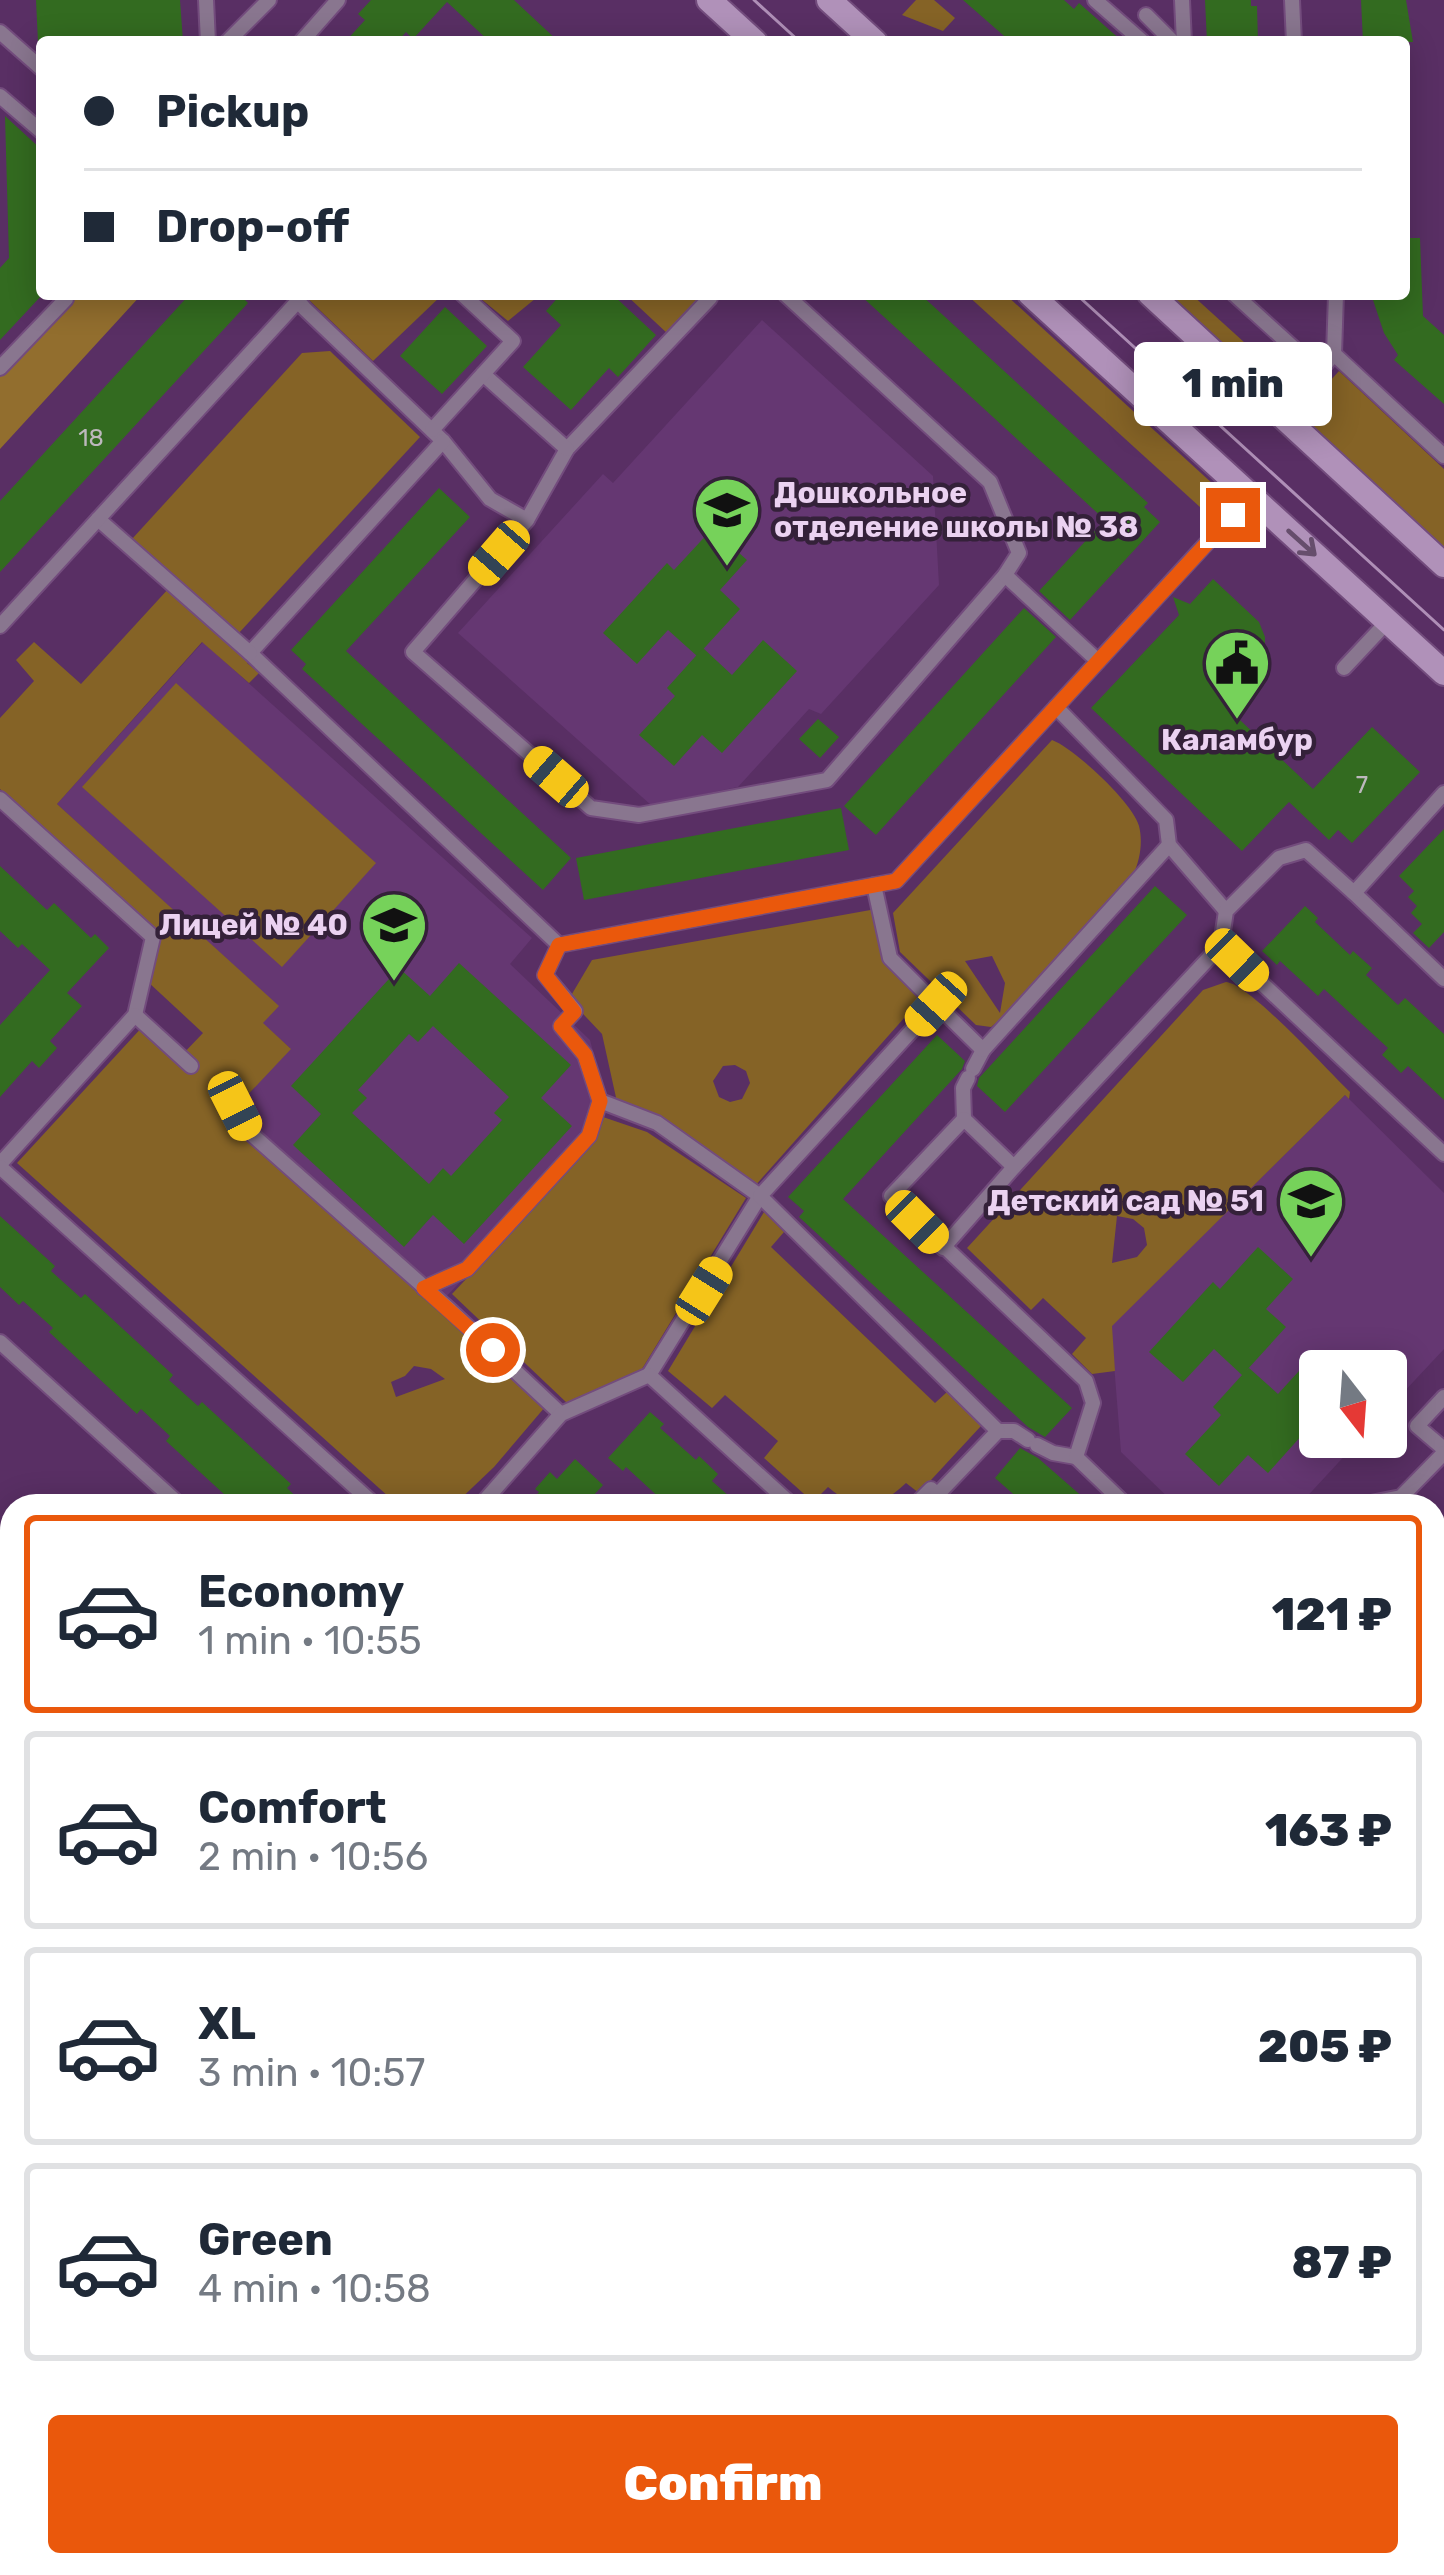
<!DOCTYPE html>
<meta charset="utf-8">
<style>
:root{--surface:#fff;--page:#f2f2f3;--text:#1f2937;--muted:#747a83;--line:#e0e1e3;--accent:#ea580c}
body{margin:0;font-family:Rubik,sans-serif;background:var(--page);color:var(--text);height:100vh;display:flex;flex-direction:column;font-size:45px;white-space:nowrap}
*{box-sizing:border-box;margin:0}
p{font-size:39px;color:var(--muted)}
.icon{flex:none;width:66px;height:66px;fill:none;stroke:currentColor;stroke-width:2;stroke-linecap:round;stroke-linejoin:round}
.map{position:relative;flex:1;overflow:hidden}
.details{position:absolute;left:0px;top:1494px;width:1446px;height:1083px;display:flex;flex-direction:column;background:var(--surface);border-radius:36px 36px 0 0;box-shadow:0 6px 30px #0003}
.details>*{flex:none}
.top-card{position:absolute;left:36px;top:36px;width:1374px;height:264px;border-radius:12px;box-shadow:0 6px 30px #0003;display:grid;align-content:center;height:264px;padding:0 48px;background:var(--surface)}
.needle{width:78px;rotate:163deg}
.tools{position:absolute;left:1299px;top:1350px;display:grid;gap:24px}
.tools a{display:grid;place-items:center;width:108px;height:108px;border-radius:12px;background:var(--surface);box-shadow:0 6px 30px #0003;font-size:60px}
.end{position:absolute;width:54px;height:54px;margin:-27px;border:15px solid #ea580c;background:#fff;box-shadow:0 0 0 6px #fff}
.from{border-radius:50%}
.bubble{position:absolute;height:84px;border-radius:12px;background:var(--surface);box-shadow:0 6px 30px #0003;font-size:39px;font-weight:800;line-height:84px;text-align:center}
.car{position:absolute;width:36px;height:72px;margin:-36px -18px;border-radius:15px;box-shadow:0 0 9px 3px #0007;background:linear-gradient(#f5c518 24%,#345 0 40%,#f5c518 0 76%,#345 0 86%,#f5c518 0)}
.top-card b{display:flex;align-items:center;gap:42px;height:114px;font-size:45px}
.top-card b+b{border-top:3px solid var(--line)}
.top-card i{width:30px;height:30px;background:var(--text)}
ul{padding:21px 0 0;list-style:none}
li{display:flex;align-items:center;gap:36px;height:198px;margin:0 24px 18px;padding:0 24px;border:6px solid var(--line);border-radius:12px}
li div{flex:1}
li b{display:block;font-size:45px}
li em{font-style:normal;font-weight:800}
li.current{border-color:var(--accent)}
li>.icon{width:108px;height:108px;stroke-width:1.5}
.action{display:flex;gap:24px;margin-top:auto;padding:24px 48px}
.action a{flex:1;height:138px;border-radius:12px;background:var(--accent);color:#fff;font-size:48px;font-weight:800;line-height:138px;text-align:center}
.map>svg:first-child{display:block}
.built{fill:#653772}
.green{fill:#856326;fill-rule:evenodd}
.forest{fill:#926e2e}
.building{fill:#336b20;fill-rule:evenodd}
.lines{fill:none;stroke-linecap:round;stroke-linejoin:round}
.lane-casing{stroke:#734c7d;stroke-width:18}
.street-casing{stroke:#734c7d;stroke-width:28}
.secondary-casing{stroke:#734c7d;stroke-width:28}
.lane{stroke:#89768f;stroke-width:14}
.street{stroke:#89768f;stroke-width:24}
.secondary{stroke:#b091b9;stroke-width:24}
.tram{stroke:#af8fb7;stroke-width:3}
.oneway{stroke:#664e6c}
.route{stroke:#ea580c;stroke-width:15}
.labels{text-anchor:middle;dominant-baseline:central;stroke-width:9;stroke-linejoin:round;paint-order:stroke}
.number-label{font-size:24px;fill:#bdb8bd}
.poi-label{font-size:30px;font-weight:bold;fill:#ebd2f1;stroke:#342139;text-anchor:end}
</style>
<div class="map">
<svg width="1444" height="2575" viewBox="0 0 1444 2575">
<rect width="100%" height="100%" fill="#592f64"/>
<g class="built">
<polygon points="762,320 933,476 939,585 821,714 809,709 738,787 651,805 458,633 603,474 613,483"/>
<polygon points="203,642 532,938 510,964 590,1040 607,1104 595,1142 437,1306 225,1119 290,1048 262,1023 278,1006 57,804"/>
<polygon points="1345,1095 1444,1193 1444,1349 1386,1411 1386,1371 1320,1371 1320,1437 1362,1437 1301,1503 1177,1506 1121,1452 1111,1326"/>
<polygon points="1434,1945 1444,1955 1444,2022 1434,2034"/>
<polygon points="1444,2272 1444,2507 1434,2498 1434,2283"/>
</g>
<g class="green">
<polygon points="916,0 934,0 955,18 943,31 902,15"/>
<polygon points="308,294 443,294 373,361 308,299"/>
<polygon points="475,294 541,294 508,321"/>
<polygon points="625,294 674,294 680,300 693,294 699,299 668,334"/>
<polygon points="966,294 1005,294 1225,495 1212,518"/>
<polygon points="1165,294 1191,294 1278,373 1294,357 1310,373 1298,390 1280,400"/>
<polygon points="330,351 420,437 238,634 132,539 302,353"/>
<polygon points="1339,371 1444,469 1444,551 1307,424 1310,403"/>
<path d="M170 587 250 659 247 663 259 673 249 683 202 642 57 804 279 1006 263 1023 291 1049 225 1119 454 1321 545 1407 494 1467 453 1506H399L17 1163 145 1024 180 1057 203 1033 147 981 156 934 0 789V718L34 681 16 660 34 642 81 684ZM414 1366 431 1369 445 1379 396 1397 391 1382 405 1376Z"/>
<polygon points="176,683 376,863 282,967 82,787"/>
<path d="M1052 740C1074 748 1133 803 1139 826 1143 842 1140 859 1134 873L1002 1018 991 1027 976 1025 900 952 893 913ZM992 956 1005 983 1000 1013 965 961Z"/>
<path d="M876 909 886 959 921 999 754 1187 617 1102 602 1034 569 999 592 960ZM735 1065 746 1071 750 1083 742 1099 730 1102 719 1097 713 1081 723 1066Z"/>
<path d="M1226 982C1250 984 1327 1070 1350 1092L1349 1099 1345 1095 1112 1326 1115 1371 1092 1374 1072 1354 1086 1338 1043 1298 1031 1310 967 1248 1203 990ZM1117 1216 1133 1219 1144 1228 1147 1245 1137 1257 1112 1263Z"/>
<polygon points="603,1117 647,1132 746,1198 642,1369 567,1403 452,1294 595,1142"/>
<path d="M764 1212 784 1232 771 1247 935 1403 947 1392 981 1426 919 1493 906 1483C876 1510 861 1515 828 1487L813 1502 764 1458 778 1441 725 1395 712 1408 668 1371Z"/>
<polygon points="0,1699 12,1710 12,1769 0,1758"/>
<polygon points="1434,1801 1444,1802 1444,1954 1434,1945"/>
<polygon points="872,2565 937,2565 947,2575 881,2575"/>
<polygon points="1068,2565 1132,2565 1143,2575 1079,2575"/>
</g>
<polygon class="forest" points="76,294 142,294 0,449 0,374"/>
<g class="building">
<polygon points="36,0 180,0 183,41 38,42"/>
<polygon points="371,0 514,0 559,42 490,42 447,2 413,39 406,32 397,42 345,42 365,20 358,14"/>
<polygon points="963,0 1064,0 1074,9 1079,3 1123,42 1011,42"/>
<polygon points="1205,0 1251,0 1251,6 1257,6 1258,42 1207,42"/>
<polygon points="1361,0 1406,0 1413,42 1363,42"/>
<polygon points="5,116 42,150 42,295 0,340 0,268 9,258"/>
<polygon points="1404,238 1420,238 1423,316 1444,335 1444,404 1394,360 1398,355 1384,333 1371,294 1404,294"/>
<polygon points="190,294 239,294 248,303 0,572 0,501"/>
<polygon points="561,294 612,294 656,335 618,377 609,368 571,410 523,367 561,325 546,311"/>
<polygon points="859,294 920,294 1148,503 1144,507 1160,522 1070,620 1039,591 1105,520"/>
<polygon points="445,307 487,346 442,394 400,356"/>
<polygon points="439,488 470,517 346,651 571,858 543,890 302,669 306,664 291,650"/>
<polygon points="712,529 747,560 720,590 740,609 697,656 668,630 637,664 603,633 667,563 674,570"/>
<polygon points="1213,579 1259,622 1265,637 1265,653 1259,668 1224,705 1313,789 1372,727 1420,772 1352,843 1338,830 1329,840 1289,802 1242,851 1091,708 1179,615 1173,597 1190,604"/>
<polygon points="1024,608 1056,637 876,835 844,806"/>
<polygon points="763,640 797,671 722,753 702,735 674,766 639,735 675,696 667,688 703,648 732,675"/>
<polygon points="818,719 839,737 820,758 799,739"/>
<polygon points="841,808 849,850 584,900 576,858"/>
<polygon points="1444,829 1444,932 1429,948 1413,933 1422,924 1411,913 1417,906 1408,897 1414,891 1399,876"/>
<polygon points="0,866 47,910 54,903 91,938 95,934 109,948 67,993 82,1006 50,1041 57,1048 39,1068 32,1061 0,1097 0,1025 50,970 22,944 18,948 0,931"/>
<polygon points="1155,886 1187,915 1005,1112 977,1086 979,1078"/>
<polygon points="1305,906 1318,918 1315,922 1350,955 1353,951 1372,968 1366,975 1398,1005 1405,998 1444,1034 1444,1100 1408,1066 1401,1073 1392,1064 1382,1055 1388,1048 1324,989 1318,996 1280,961 1277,965 1262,951"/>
<path d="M459 963 571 1065 541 1098 572 1126 464 1244 433 1215 404 1247 293 1145 321 1114 291 1086 399 968 430 996ZM433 1026 509 1097 494 1113 502 1120 451 1176 443 1168 429 1184 352 1113 367 1098 358 1090 409 1034 418 1042Z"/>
<polygon points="937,1035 965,1061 962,1069 843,1199 1072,1408 1045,1437 1028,1427 799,1217 804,1211 788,1197"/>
<polygon points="0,1216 55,1266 51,1271 81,1298 85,1294 173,1375 169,1380 198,1406 202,1402 291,1484 287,1488 306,1506 237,1506 166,1441 170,1436 141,1409 137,1414 49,1332 53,1328 23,1301 19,1305 0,1287"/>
<polygon points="1258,1247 1293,1279 1266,1309 1286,1327 1246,1371 1249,1368 1278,1394 1309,1360 1320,1370 1320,1415 1268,1473 1248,1455 1219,1486 1185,1454 1221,1415 1213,1407 1242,1375 1214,1349 1183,1382 1149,1352 1213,1282 1220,1289"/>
<polygon points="650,1412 664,1424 660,1428 696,1460 699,1456 718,1474 712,1481 740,1506 682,1506 670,1495 664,1502 626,1467 623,1471 608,1458"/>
<polygon points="1020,1448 1038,1458 1093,1506 1027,1506 995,1478"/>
<polygon points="575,1459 603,1485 584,1506 527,1506 539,1492 535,1489 550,1472 557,1479"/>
</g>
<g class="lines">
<g class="lane-casing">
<g id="lane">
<polyline points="206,0 208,42"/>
<polyline points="1095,0 1143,42"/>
<polyline points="1182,0 1184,42"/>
<polyline points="1292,0 1294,42"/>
<polyline points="1146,15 1173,42"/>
<polyline points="0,32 42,69"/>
<polyline points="227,42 269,0"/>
<polyline points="301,42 338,0"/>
<polyline points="0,96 42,132"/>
<polyline points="1234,294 1320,372"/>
<polyline points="1336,294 1334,354 1444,456"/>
<polyline points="299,295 298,301 305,309 443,441 490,499 527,520"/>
<polyline points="710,298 567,449 527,520 413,652 591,808 639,815 827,780 1005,575 1019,553 990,482 785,294"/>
<polyline points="0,368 66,299"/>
<polyline points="483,374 567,449"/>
<polyline points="1282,416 1334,354"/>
<polyline points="432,430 513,341 462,294"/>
<polyline points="443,441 250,653 559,945 896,881 1250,496"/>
<polyline points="98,519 250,653"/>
<polyline points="1005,575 1098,661"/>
<polyline points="0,626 298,301"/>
<polyline points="1344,668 1388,621"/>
<polyline points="1056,707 1166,820 1169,845 1226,911"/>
<polyline points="0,799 153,937 135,1015 0,1164"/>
<polyline points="874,885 890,958 936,1004"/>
<polyline points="1354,893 1444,979"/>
<polyline points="1221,945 1444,1154"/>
<polyline points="135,1015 191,1066"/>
<polyline points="973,1069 983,1050"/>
<polyline points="600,1101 657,1123 760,1196 649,1375"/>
<polyline points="235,1106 248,1131 450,1310 561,1414"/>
<polyline points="964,1119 963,1088 968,1078"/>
<polyline points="0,1167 376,1506"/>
<polyline points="943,1248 1014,1167"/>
<polyline points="424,1288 467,1269 589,1136 600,1101 585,1055 561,1026 575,1011 545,975 559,945"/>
<polyline points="0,1342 181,1506"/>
<polyline points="1444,1397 1417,1426 1444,1449"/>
<polyline points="998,1431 1014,1431 1028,1440"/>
<polyline points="1037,1445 1053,1453 1076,1457"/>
<polyline points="480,1506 561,1414 649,1375 793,1506"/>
<polyline points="914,1506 931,1489 937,1495"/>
<polyline points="949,1506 937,1495 998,1431 760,1196 936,1004 983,1050 1169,845"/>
<polyline points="1127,1506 1076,1457 1093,1403 1086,1381 891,1196 964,1119 1014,1167 1221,945 1226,911 1279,858 1306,850 1354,893 1444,793"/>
<polyline points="1356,1506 1401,1497 1444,1453"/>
<polyline points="1434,1620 1444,1618"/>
<polyline points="1434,1672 1444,1670"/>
<polyline points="1434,1790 1444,1791"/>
<polyline points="0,2065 12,2076"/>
<polyline points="1434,2068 1444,2056"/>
<polyline points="0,2175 12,2163"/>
<polyline points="0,2202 12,2220"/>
<polyline points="1434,2257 1444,2246"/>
<polyline points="0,2371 12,2382"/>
<polyline points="0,2533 12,2544"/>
<polyline points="1434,2537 1444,2547"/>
<polyline points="34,2565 45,2575"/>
<polyline points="208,2565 210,2575"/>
<polyline points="425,2575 428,2565"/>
</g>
</g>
<g class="street-casing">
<g id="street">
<polyline points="0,1807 12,1818"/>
<polyline points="820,2565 831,2575"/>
<polyline points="1180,2565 1191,2575"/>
</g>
</g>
<g class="secondary-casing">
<g id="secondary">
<polyline points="709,0 755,42"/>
<polyline points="829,0 875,42"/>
<polyline points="1030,294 1444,673"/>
<polyline points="1150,294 1444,565"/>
<polyline points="0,1609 12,1620"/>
<polyline points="0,1673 12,1684"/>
<polyline points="967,2565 977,2575"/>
<polyline points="1047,2565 1058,2575"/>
</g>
</g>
<use href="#lane" class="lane"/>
<use href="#street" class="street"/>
<use href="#secondary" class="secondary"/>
<g class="tram">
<polyline points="754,0 800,42"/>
<polyline points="1076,294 1444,630"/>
</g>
</g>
<defs><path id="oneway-shaft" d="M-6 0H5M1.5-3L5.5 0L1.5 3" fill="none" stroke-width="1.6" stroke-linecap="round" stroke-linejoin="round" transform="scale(3)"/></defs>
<use class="oneway" href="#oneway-shaft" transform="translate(1302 543) rotate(42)"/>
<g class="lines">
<polyline class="route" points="493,1350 424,1288 467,1269 589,1136 600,1101 585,1055 561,1026 574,1012 545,975 559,945 896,881 1233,515"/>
</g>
<defs>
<g id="school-pin" transform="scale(3.45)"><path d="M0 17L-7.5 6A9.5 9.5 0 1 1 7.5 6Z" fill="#76d25a" stroke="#342139"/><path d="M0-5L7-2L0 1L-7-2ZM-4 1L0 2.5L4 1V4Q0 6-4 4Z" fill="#111"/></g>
<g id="civic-pin" transform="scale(3.45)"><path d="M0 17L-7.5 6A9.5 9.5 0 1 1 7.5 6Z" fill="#76d25a" stroke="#342139"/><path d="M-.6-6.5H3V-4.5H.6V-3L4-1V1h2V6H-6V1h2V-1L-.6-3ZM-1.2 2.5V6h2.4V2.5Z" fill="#111"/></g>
</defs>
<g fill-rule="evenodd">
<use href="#school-pin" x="727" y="510"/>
<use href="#civic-pin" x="1237" y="663"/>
<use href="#school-pin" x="394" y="925"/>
<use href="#school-pin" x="1311" y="1201"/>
</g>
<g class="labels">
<g class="number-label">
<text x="91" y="438">18</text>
<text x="1362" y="785">7</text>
</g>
<g class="poi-label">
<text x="774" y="493" text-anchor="start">Дошкольное<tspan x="774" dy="34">отделение школы № 38</tspan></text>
<text x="1237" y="740" text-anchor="middle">Каламбур</text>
<text x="348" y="925">Лицей № 40</text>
<text x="1264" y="1201">Детский сад № 51</text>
</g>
</g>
</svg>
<div class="tools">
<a><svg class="needle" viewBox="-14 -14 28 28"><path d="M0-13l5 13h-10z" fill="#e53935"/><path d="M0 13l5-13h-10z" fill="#747a83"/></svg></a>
</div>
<i class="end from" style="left:493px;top:1350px"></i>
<i class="end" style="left:1233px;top:515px"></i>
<div class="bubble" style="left:1134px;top:342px;width:198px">1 min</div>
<i class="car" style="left:499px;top:553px;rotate:221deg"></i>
<i class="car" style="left:556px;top:777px;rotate:311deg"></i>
<i class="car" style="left:1237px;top:960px;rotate:134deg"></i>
<i class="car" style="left:936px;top:1004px;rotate:222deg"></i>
<i class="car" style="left:235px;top:1106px;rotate:153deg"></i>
<i class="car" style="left:917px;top:1222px;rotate:135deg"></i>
<i class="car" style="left:704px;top:1291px;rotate:32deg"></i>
<div class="top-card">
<b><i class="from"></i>Pickup</b>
<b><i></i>Drop-off</b>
</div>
<section class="details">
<ul>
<li class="current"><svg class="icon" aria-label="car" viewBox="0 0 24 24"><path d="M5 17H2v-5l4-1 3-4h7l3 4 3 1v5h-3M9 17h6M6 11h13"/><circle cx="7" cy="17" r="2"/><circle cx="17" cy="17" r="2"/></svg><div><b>Economy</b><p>1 min · 10:55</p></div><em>121 ₽</em></li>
<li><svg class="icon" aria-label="car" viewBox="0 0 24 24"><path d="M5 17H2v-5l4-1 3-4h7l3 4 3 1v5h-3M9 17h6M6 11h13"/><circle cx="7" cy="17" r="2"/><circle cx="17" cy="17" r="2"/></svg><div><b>Comfort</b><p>2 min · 10:56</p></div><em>163 ₽</em></li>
<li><svg class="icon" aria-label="car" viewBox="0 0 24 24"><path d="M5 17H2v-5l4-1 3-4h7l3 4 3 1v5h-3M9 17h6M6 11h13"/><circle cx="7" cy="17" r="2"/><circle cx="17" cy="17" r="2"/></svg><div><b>XL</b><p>3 min · 10:57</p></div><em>205 ₽</em></li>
<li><svg class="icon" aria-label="car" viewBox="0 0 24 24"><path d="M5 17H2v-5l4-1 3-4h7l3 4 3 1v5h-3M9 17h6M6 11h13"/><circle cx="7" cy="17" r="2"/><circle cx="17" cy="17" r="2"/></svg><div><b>Green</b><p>4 min · 10:58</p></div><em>87 ₽</em></li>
</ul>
<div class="action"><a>Confirm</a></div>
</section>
</div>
